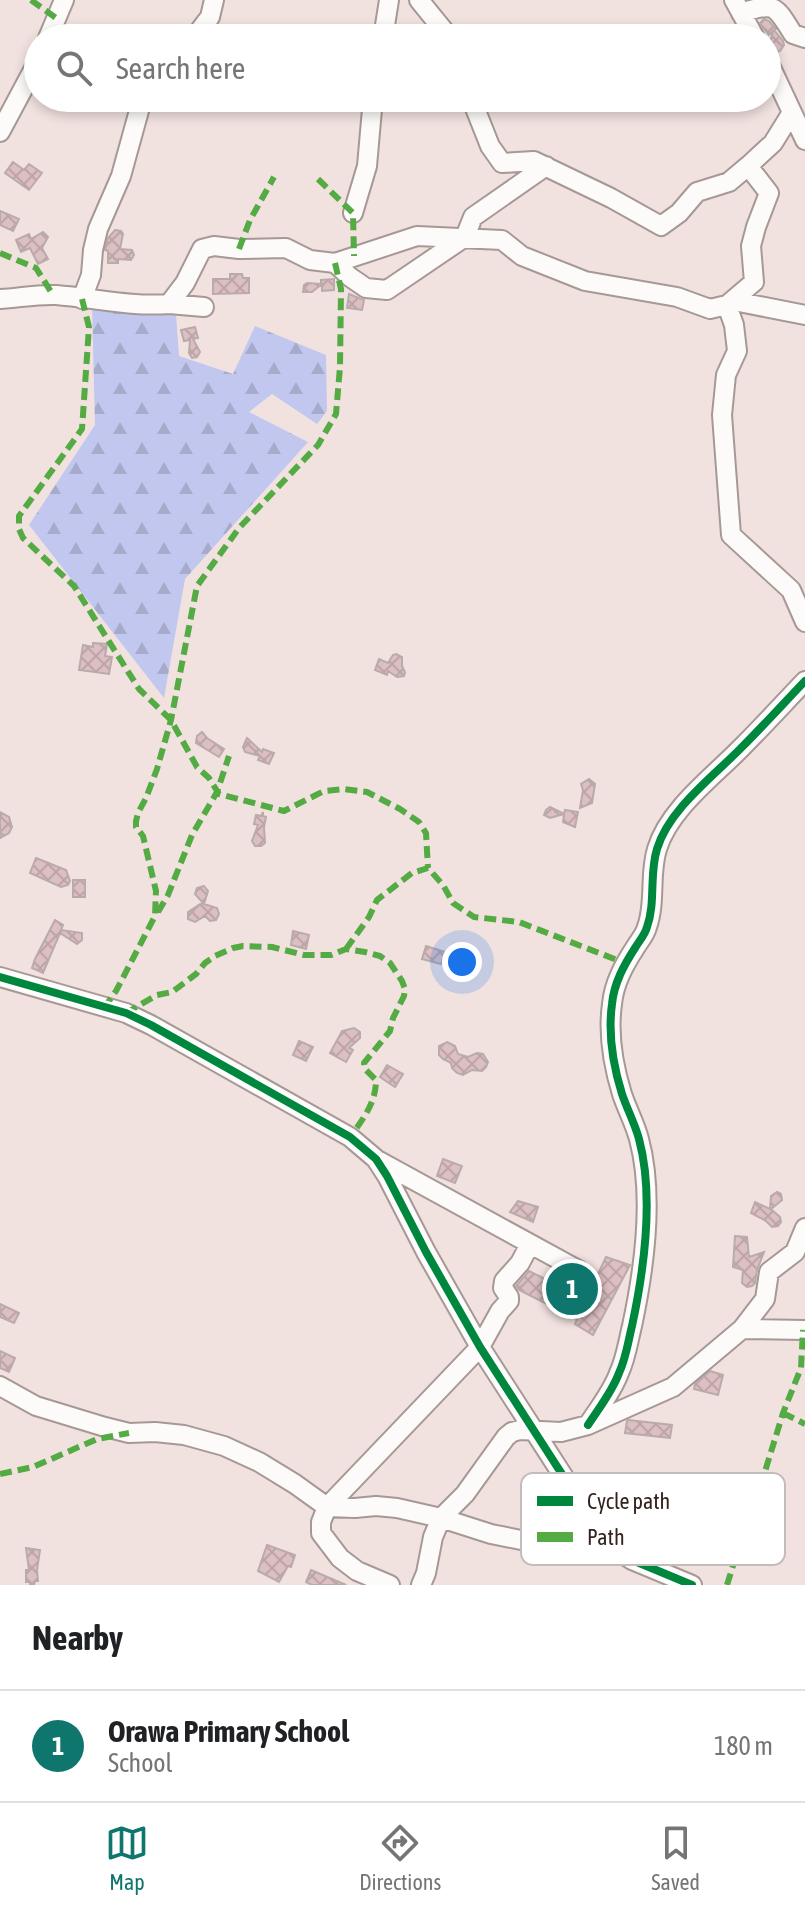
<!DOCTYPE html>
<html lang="en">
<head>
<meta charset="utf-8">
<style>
  :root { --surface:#fff; --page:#f2f2f2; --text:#202124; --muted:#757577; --line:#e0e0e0; --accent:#0f766e }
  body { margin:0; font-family:"Asap Condensed",sans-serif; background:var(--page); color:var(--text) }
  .you { position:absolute; left:462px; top:962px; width:28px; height:28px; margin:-20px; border:6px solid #fff; border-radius:50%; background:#1a73e8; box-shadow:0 0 0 12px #1a73e833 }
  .badge { display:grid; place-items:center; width:52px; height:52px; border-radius:50%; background:var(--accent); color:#fff; font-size:26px; font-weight:700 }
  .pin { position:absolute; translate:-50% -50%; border:4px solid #fff; box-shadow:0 2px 8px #0006 }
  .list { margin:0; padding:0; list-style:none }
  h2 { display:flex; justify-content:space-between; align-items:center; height:104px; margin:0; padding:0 32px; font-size:34px }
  h2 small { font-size:26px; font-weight:400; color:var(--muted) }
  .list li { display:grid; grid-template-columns:52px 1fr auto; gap:24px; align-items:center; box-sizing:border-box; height:112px; padding:0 32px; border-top:2px solid var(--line) }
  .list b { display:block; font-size:30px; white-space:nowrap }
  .list p { margin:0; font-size:26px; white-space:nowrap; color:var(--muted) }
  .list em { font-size:26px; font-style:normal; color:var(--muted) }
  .icon { flex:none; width:44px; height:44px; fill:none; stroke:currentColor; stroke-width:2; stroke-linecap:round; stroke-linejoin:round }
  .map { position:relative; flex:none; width:805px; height:1585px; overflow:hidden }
  .search { position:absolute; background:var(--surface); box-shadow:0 4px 12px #0003; left:24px; right:24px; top:24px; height:88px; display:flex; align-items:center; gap:20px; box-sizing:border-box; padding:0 28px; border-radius:44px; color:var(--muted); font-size:30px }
  .sheet { height:216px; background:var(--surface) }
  nav { display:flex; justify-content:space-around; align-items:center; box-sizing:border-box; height:112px; border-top:2px solid var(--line); background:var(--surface); font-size:22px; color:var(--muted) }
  nav a { display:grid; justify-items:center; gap:4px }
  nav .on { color:var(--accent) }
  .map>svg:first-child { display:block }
  .forest { fill:url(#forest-firs) }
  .building { fill:url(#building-cross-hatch); stroke:#baabab; stroke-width:2 }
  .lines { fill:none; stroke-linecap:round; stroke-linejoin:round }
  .minor-casing { stroke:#a69895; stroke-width:22 }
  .minor { stroke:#fdfbfa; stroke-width:18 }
  .quiet { stroke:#54aa43; stroke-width:6; stroke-dasharray:12 6; stroke-linecap:butt }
  .cycleway-casing { stroke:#fff; stroke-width:13 }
  .cycleway { stroke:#00873e; stroke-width:8 }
  .key { fill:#fff; stroke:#c2bdbc; stroke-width:2 }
  .key-label { font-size:22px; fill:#34221f }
</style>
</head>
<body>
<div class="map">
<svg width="805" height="1585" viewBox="0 0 805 1585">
  <defs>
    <pattern id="forest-firs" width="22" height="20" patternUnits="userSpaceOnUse" patternTransform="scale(2)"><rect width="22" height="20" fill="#c1c7ef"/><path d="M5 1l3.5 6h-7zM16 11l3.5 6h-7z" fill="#a6abcc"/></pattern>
    <pattern id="building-cross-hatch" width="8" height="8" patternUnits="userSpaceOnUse" patternTransform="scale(2)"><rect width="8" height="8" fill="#dcbfc2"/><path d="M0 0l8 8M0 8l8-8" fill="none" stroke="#bda4a6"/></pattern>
  </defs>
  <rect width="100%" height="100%" fill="#f1e2df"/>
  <!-- forest -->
  <path class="forest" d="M92,305L176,314L179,356L233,374L255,326L326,355L327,411L317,424L272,394L249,412L308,442L185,579L164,698L29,525L95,425Z"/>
  <!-- building -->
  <path class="building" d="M764,19L769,21L776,29L774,30L783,41L784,45L780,51L776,52L769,47L773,31L769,35L764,29L760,23Z
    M13,162L24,170L29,164L42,173L29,190L5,173Z
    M0,211L19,219L13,231L0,225Z
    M115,230L121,231L123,234L120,249L132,250L134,255L131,260L118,259V263H108V251L105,250L108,238Z
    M43,232L48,237L42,248L48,259L38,264L30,248L21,252L16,240L29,234L31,239Z
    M230,274H242L243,278H249V293L213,294V279H230Z
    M334,279V290L322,291V284L312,292H303L304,285L307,283L321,284V280Z
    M349,294L364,300L362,310L347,308Z
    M195,327L198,338L193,339L200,352L197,357L192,358L189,353L190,340L184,341L181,330Z
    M93,643L107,644L105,656L112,657L109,674L79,670L83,645L93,647Z
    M396,654L402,657V666L405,672L404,676L397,677L388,671L387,675L375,670L379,659L388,663L393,655Z
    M202,732L207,738L224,749L219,757L196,743L197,736Z
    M247,738L262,752L263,749L274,753L269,764L258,760L260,756L245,752L243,747Z
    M589,779L595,784L592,803L580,808L583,790L581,784Z
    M550,807L564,814L565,810L578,812L575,827L563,822L564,814L550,818L544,815L546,810Z
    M0,812L9,817L12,827L9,833L0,838Z
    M263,812V816L266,817L264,827L265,843L261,846H255L252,841L258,825L254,824L256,815L261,816Z
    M36,858L66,870L70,881L68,885L61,887L30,873Z
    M73,880H85V897H73Z
    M204,886L208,891L204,904L217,908L219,914L216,920L210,921L205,916L195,922L188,919V912L202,903L204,904L195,894L197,888Z
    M55,920L63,925L61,930L82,933V940L77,944L60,933L43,973L32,968L35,959Z
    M293,931L309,935L306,949L291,945Z
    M426,946L445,952L441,964L422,959Z
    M354,1028L360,1032V1038L349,1048L353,1050L346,1062L330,1053L342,1031Z
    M299,1041L313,1047L306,1061L293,1055Z
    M447,1042L455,1046L458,1054L468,1057L477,1053L483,1054L488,1062L486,1067L482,1071L472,1070L463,1075L457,1073L452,1068L451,1063L443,1059L439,1055V1046Z
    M387,1065L403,1074L395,1087L380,1077Z
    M443,1159L462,1166L455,1183L437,1176Z
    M777,1192L781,1194L782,1200L771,1209L780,1217L781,1222L778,1226L772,1227L766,1221L751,1213L755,1202L770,1209L771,1196Z
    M518,1201L538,1207L533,1222L510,1212Z
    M735,1236L747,1237L749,1257L764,1252L757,1270L755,1283L752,1286L747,1287L742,1283L743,1270L733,1267Z
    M606,1257L630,1265L593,1335L575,1324L577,1319L519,1290L516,1286L529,1271L586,1299Z
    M0,1304L19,1313L14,1323L0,1317Z
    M0,1351L15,1358L9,1372L0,1368Z
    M710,1371L723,1375L718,1395L694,1389L695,1384Z
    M628,1420L672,1425L670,1438L625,1433L627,1421Z
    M267,1545L295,1555L291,1567L288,1566L279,1582L258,1571Z
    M26,1548L40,1550L37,1570L38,1581H35L34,1585H30V1582H26V1570H29Z
    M311,1570L346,1585H312L306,1582Z"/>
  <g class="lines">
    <defs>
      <path id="minor" d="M419,0L445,32L447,38
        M734,0L755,38
        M741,13C775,2 775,5 793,34L805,38
        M48,38L64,0
        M194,38L210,17L214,0
        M383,38L389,0
        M767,59L805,140
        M471,98L490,146L502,163L534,161L611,198L661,226L679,213L697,192L729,182L748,166L773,143L791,114
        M0,132L38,61
        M748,166L769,193L756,227L751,246L754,282L727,305L734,325L737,351L726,375L722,415L731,535L791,590L805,622
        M353,213L367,166L373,98
        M335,263L417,236L502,240L522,256L585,281L677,297L710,309L739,302L805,315
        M0,299C18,298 38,294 56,295C94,298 131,307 169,304L185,283L202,249L214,246L239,249L286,248L310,260L335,263L350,277L366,288L387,290L465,237L473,217L546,166
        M82,299L91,275L93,250L98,229L121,176L140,107L147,98
        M169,304L204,307
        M0,977L126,1013L151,1025L350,1137L376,1159L387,1176L426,1252L480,1347L607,1544L632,1560L692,1585
        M379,1161L578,1270
        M742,1329L805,1330
        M0,1386L36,1406L105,1427L129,1433L155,1432L184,1435L224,1446L259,1462L295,1484L327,1507L480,1347L500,1311L509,1301V1297L503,1288L504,1281L520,1263L530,1244
        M588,1425C599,1408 612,1392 619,1373C626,1358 628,1342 632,1326C644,1270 654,1195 639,1139C635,1124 627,1109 622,1094C613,1065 608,1033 612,1004C614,983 624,965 635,948C639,941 645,935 647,927C656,902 649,874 657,849C669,809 714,776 742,747C763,726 784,703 805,681
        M390,1585L357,1571L340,1558L321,1533V1522L327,1507L355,1508L376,1506L397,1508L441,1518L491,1534L531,1542L607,1544
        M421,1585L426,1573L433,1537L441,1518L465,1494L506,1437L512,1432L520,1430L561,1432L588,1425L673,1387L742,1329L765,1299L769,1272L795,1252L805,1228"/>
    </defs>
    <!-- minor casing -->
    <use href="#minor" class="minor-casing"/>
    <!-- minor -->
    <use href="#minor" class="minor"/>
    <!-- quiet -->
    <path class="quiet" d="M31,0L56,18
      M318,179L353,213L354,256
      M239,249L250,220L274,177
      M0,253L36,268L53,295
      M82,299L89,327L82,429L19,516V529L23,538L74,586L139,689L171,720L197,767L209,778L219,794L284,811L324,791L344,789L367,792L400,809L419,822L426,833L428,868
      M158,912L168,895L192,835L217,792L229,756
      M346,949L369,917L377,900L412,873L428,868L443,885L453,903L474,917L519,922L625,963
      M104,1008L116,991L155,916L156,891L143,836L136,827V821L138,813L146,798L157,769L171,720L197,586L239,528L318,445L336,414L340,367L341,289L335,263
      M126,1013L157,995L172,992L196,974L205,963L215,956L233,948L243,946L272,947L304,955H331L346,949L365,952L380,956L390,963L402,981L405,989L404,996L393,1018L390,1031L364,1063L365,1069L376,1080C376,1103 363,1119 350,1137
      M783,1413L805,1424
      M0,1474L33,1467L97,1439L129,1433
      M727,1585L749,1514L753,1511L773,1507L776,1499L775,1494L764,1486L763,1478L783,1413L801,1368L803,1330"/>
    <defs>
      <path id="cycleway" d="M0,977L126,1013L151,1025L350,1137L376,1159L387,1176L426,1252L480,1347L607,1544L632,1560L692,1585
        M588,1425C599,1408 612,1392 619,1373C626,1358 628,1342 632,1326C644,1270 654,1195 639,1139C635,1124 627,1109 622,1094C613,1065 608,1033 612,1004C614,983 624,965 635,948C639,941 645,935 647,927C656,902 649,874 657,849C669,809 714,776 742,747C763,726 784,703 805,681"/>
    </defs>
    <!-- cycleway casing -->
    <use href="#cycleway" class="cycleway-casing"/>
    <!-- cycleway -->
    <use href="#cycleway" class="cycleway"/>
  </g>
  <!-- legend -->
  <rect x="521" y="1473" width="264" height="92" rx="12" class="key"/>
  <rect x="537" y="1496" width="36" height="10" fill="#00873e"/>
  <rect x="537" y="1532" width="36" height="10" fill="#54aa43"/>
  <g class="key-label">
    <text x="587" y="1509">Cycle path</text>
    <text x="587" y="1545">Path</text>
  </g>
</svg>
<div class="you"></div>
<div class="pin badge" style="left:572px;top:1289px">1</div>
<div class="search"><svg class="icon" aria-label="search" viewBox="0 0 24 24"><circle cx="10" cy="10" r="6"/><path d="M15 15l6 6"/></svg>Search here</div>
</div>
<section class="sheet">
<h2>Nearby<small></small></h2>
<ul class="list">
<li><span class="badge">1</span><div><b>Orawa Primary School</b><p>School</p></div><em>180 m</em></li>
</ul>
</section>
<nav>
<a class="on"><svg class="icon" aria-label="map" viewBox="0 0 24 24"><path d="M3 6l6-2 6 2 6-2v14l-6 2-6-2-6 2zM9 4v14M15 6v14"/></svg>Map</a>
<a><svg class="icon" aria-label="directions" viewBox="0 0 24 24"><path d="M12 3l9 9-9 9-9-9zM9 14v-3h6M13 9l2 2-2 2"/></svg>Directions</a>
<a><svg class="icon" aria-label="saved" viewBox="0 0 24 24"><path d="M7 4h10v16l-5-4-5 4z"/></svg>Saved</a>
</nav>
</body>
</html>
